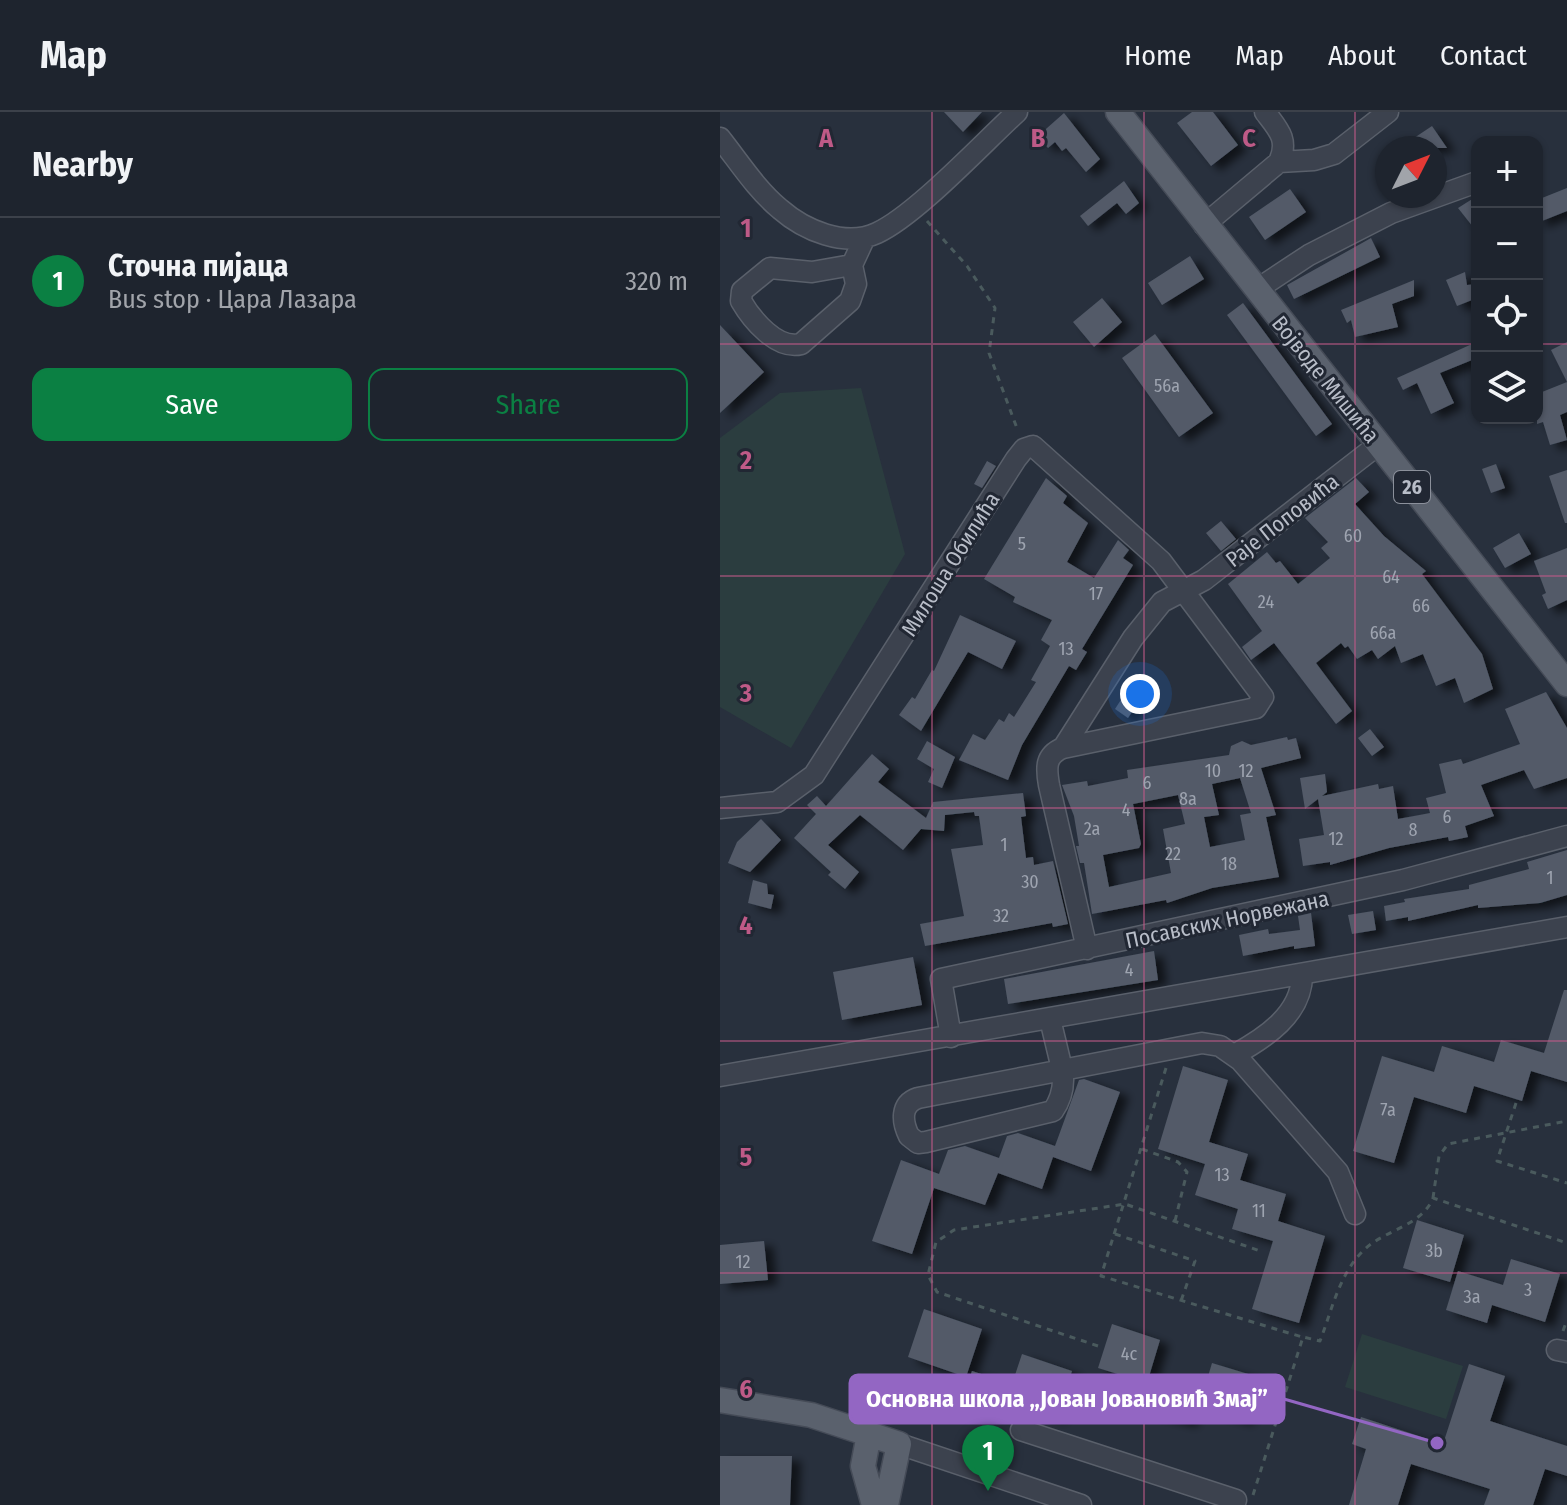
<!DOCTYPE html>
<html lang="en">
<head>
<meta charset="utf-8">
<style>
  :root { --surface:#1e242e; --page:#262c36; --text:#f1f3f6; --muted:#a1a4aa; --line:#3c414a; --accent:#0b8043 }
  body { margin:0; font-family:"Fira Sans Condensed",sans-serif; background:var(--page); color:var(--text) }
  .controls { position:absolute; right:24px; top:24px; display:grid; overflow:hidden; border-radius:16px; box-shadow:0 2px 6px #0004 }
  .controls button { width:72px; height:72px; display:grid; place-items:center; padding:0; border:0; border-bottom:2px solid var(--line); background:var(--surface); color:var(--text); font:40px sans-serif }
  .compass { position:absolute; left:655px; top:24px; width:72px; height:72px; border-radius:50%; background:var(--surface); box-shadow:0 2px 6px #0004; rotate:48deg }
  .you { position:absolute; left:420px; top:582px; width:28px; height:28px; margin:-20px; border:6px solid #fff; border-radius:50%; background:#1a73e8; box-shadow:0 0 0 12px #1a73e833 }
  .badge { display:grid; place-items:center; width:52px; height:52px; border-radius:50%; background:var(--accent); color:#fff; font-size:26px; font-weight:700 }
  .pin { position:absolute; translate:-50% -66px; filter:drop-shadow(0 2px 4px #0008) }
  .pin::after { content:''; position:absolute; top:42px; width:28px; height:24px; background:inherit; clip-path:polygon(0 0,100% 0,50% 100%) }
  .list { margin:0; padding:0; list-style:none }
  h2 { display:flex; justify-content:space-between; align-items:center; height:104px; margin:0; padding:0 32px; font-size:34px }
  h2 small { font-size:26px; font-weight:400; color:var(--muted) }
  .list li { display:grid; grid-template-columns:52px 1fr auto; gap:24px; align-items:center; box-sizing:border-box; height:128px; padding:0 32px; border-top:2px solid var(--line) }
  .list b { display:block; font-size:30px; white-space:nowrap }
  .list p { margin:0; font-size:26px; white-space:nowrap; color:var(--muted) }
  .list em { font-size:26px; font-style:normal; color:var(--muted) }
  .actions { display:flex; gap:16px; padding:24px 32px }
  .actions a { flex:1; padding:18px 0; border:2px solid var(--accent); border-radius:16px; text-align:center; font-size:28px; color:var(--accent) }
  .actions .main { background:var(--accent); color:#fff }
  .icon { flex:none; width:44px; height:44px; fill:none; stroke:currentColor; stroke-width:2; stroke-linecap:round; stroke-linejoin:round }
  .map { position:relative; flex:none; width:847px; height:1393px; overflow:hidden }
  header { display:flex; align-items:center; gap:48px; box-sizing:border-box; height:112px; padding:0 40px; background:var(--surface); border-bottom:2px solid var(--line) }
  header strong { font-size:38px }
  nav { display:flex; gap:44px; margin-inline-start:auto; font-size:28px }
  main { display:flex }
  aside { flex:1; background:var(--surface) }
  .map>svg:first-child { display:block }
  .green { fill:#2b3d3f }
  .building { fill:#525a68; fill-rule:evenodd; filter:url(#shadow) }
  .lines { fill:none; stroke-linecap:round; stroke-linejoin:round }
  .minor-casing { stroke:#5a606b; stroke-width:23 }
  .major-casing { stroke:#454b57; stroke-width:27 }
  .path { stroke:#4a5a5d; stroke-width:3; stroke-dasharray:6 6; stroke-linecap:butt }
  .minor { stroke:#3c424e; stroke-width:20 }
  .major { stroke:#5a616d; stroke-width:24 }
  .grid { fill:none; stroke:#be5a87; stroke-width:2; stroke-opacity:0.55 }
  .labels { text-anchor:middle; stroke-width:6; stroke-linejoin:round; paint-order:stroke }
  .number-label { font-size:18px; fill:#9ea4b0 }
  .shield { fill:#212733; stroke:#8b909b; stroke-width:2 }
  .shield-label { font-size:20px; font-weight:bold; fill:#b8bdc8 }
  .street-label { font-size:22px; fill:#b8bdc8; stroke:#212733 }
  .grid-label { font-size:26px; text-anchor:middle; font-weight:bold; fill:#be5a87; stroke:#212733; stroke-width:6; stroke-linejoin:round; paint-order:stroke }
  .leader { fill:none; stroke:#9366c3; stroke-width:3 }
  .callout-dot { fill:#9366c3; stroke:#212733; stroke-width:3 }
  .callout { fill:#9366c3; stroke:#9366c3; stroke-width:3 }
  .callout-label { font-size:24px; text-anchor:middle; font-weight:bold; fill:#fff }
</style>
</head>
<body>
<header>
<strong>Map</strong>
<nav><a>Home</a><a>Map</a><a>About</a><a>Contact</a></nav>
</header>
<main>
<aside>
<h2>Nearby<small></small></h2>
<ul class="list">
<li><span class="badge">1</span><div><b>Сточна пијаца</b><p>Bus stop · Цара Лазара</p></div><em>320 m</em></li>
</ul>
<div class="actions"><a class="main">Save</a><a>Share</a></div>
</aside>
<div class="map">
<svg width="847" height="1393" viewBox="0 0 847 1393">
  <defs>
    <filter id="shadow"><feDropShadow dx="9" dy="5" stdDeviation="4" flood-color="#0009"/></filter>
  </defs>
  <rect width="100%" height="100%" fill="#28303d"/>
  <!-- green -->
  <path class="green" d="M141,276L185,442L71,636L0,595V326L60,281Z
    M642,1222L743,1254L726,1307L625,1275Z"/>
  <!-- building -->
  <path class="building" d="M224,0H262L243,20Z
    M472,0H493L518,33L491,54L457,11Z
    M344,1L380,47L366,60L346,36L342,39L335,30L328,36L318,24Z
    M712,14L727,36H679Z
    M404,69L419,91L406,102L397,91L368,114L360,104Z
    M847,76V99L817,111V88Z
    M570,77L586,100L545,128L529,105Z
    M757,84V120L738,96Z
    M651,126L660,145L574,187L567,173Z
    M470,144L484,167L442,193L428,171Z
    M745,160L747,173L757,172V186L737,194L726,168Z
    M694,168V184L672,192L678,215L635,225L631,208L627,211L621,198Z
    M382,186L402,210L374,235L353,210Z
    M523,191L612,312L596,324L507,203Z
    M0,213L44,260L0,301Z
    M435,222L493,301L459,325L402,246Z
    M847,230V300L840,303L847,328L830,333L823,310L817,312V282L847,270L831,238Z
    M752,232L757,246L720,261L734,291L711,302L697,271L683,278L677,266Z
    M267,349L276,354L262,376L254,372Z
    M776,352L785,376L771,381L762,357Z
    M847,358V411H845L829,364Z
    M326,366L347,384L343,391L368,411L347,450L374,466L398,428L409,438L403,446L413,453L362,537L367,540L356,558L349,554L302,633L288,668L239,648L253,622L265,628L279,607L284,610L289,601L294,605L316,570L311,568L330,534L321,528L332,508L293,490L295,485L264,467Z
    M636,366L649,380L635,392L664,424L706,459L702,462L762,542L773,577L744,591L735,566L716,574L703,542L681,551L675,534L658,547L652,538L637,547L628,534L625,536L621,531L596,551L632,599L616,612L554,531L531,548L522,535L542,519L508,472L547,440L556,451L560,449L578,472L610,446L601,436L608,430L585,406Z
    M501,409L516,427L501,439L486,421Z
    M799,421L811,442L785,456L773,436Z
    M847,436V488L828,497L822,483L826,481L814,449Z
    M240,503L296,529L282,557L248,540L201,619L179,603L192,585L195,587L212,558L214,559Z
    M826,580L847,616V666L814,677L804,658L761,673L774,704L745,714L748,725L729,729L728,725L669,736L610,753V750L583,754L579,727L604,723L598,687L585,697L580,666L605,662L607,680L602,684L658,672L659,677L673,674L678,707L710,701L706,686L726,681L719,652L741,647L743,652L800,632L785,597Z
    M404,583L417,592L408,606L395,597Z
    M650,617L664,635L652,644L638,626Z
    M567,625L568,628L576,626L581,646L541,656L556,703L546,705L559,765L492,776L447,791L446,788L372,802L364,751H360L356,734H359L354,704L342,673L367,669L368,674L408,666L407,658L509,643L511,634L522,629L531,633ZM520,666L531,701L520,703L525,728L490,735L484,705L499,703L492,672ZM458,683L465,712L443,717L451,761L389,775L383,743L419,736L421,732L413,692Z
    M207,629L235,645L222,676L208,670L214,657L197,647Z
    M152,642L169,657L158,670L206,706L213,690L303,681L306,704L301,705L306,746L313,745L314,753L333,749L348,812L333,815L332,811L205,834L200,812L244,804L231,737L263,733L259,704H255L254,700L225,703L224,719L201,717L183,738L140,703L108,733L139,760L125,777L108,763L111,760L74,726L96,702L87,693L97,684L106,694Z
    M41,707L61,728L30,760L8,751L17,730Z
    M847,738V783L820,791L758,796V793L688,809V805L666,809L664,794L685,790L684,787L749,777V773L809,757L807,750Z
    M33,768L47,772L48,782L54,783L51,797L28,791Z
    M653,799L656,818L632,822L628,803Z
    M591,801L595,834L574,837V834L523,844L519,823L548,817L549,822L580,818L578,804Z
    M434,839L438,868L288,892L284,867Z
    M193,845L202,893L122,908L113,860Z
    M844,878H847V970L811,959L802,989L754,974L746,1001L694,985L674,1051L633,1039L662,944L714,960L722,934L774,950L781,928L824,941Z
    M463,954L508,968L489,1030L528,1042L520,1068L566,1082L558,1109L605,1124L579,1211L532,1197L553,1129L512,1117L518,1097L475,1083L485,1052L438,1037Z
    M364,967L400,980L371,1059L333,1045L322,1077L278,1061L265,1093L214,1076L192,1142L152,1129L181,1048L219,1062L228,1038L245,1034L279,1046L287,1024L298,1021L335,1034L359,968Z
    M697,1108L744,1123L730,1170L683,1156Z
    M44,1129L48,1168L0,1172V1133Z
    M791,1147L840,1162L825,1210L772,1193L767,1211L726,1198L738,1159L783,1173Z
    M204,1197L262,1217L246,1265L188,1245Z
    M392,1212L440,1228L427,1271L378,1256Z
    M302,1242L352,1259L337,1305L288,1289L283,1305L241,1291L252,1259L292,1272Z
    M492,1251L538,1265L524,1308L473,1292L468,1310L426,1298L436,1263L484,1278Z
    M749,1252L785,1264L770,1309L847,1334V1364L825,1357L813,1393H764L770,1377L691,1352L678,1393H629L646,1337L632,1332L641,1305L723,1332Z
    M0,1344H72L70,1393H0Z"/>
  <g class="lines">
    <defs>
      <path id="minor" d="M545,0C559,18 569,28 559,50
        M0,26C19,50 36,77 60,97C84,118 125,136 157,121C196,103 263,31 297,0
        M484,113L559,50L594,48L614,42L668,0
        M132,153L92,160L50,156L22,179L21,189C32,208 57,238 81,232L130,189L136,172L132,153L145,125
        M536,178L589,143L671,101L757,70
        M0,696L57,690L94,663L296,347L304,337L313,334L441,449L543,585L536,596L343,636
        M367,837L329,673C326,656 325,643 343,636L413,526L442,490L484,468L659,332
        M330,907L342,957C345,973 342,986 333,999L206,1030L198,1031L189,1024C182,1010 180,992 198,986L482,931L500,934L520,948L618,1060L635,1102
        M231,925L221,867L683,768L847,724
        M514,943C545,926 582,902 582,863
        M0,964L847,815
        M837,1238L847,1240
        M301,1318L516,1388L514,1393
        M179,1332L361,1393"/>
      <path id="major" d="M398,0L847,572
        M0,1288L91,1303L179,1332L166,1393
        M149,1322L143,1354L154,1393"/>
    </defs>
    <!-- minor casing -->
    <use href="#minor" class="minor-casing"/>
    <!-- major casing -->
    <use href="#major" class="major-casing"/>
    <!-- path -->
    <path class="path" d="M207,109L247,154L275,196L269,241L298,319
      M446,956L381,1164L582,1225
      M796,991L777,1049L847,1071
      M422,1037L458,1050L467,1060L455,1109
      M713,1086L719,1044L728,1032L847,1009
      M395,1122L475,1149L461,1189
      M843,1219L847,1208
      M378,1234L217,1180L208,1163L216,1130L234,1118L405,1092L543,1140
      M533,1383L583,1225L600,1229C612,1198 619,1162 644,1138C664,1118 702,1114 713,1086L847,1131"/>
    <!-- minor -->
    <use href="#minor" class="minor"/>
    <!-- major -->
    <use href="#major" class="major"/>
  </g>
  <!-- grid -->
  <path class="grid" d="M212,0V1393M424,0V1393M635,0V1393M0,232H757M817,232H847M0,464H847M0,696H847M0,929H847M0,1161H847"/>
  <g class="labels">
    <!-- number labels -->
    <g class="number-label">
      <text x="447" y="280">56a</text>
      <text x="633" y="430">60</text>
      <text x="302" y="438">5</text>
      <text x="671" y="471">64</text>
      <text x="376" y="488">17</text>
      <text x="546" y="496">24</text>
      <text x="701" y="500">66</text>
      <text x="663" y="527">66a</text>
      <text x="346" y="543">13</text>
      <text x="493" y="665">10</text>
      <text x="526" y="665">12</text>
      <text x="427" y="677">6</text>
      <text x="468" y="693">8a</text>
      <text x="406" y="704">4</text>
      <text x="727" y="711">6</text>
      <text x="372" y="723">2a</text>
      <text x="693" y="724">8</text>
      <text x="616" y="733">12</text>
      <text x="284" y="739">1</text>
      <text x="453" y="748">22</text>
      <text x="509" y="758">18</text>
      <text x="830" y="772">1</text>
      <text x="310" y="776">30</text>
      <text x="281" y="810">32</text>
      <text x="409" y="864">4</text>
      <text x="668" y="1004">7a</text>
      <text x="502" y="1069">13</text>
      <text x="539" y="1105">11</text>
      <text x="714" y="1145">3b</text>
      <text x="23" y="1156">12</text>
      <text x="808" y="1184">3</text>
      <text x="752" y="1191">3a</text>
      <text x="409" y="1248">4c</text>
    </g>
    <!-- shield labels -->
    <rect class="shield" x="674" y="359" width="36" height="32" rx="6"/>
    <g class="shield-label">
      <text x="692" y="382">26</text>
    </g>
    <!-- street labels -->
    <g class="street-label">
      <text transform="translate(606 267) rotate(51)" y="8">Војводе Мишића</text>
      <text transform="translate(562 408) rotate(-38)" y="8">Раје Поповића</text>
      <text transform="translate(230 452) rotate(-58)" y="8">Милоша Обилића</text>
      <text transform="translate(507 807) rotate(-12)" y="8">Посавских Норвежана</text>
    </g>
  </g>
  <g class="grid-label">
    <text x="106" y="35">A</text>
    <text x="318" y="35">B</text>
    <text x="529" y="35">C</text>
    <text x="26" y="125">1</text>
    <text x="26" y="357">2</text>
    <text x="26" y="590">3</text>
    <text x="26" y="822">4</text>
    <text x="26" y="1054">5</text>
    <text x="26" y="1286">6</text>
  </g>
  <!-- callouts -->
  <path class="leader" d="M717 1331L564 1287"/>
  <circle class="callout-dot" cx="717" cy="1331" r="8"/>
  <rect class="callout" x="130" y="1263" width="434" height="48" rx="8"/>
  <g class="callout-label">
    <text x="347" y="1295">Основна школа „Јован Јовановић Змај”</text>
  </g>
</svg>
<div class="controls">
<button>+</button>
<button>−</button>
<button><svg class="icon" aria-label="locate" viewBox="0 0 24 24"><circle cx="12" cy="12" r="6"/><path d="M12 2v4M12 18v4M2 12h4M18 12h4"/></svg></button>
<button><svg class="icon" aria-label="layers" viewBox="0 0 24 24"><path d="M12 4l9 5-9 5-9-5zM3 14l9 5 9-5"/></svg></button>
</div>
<svg class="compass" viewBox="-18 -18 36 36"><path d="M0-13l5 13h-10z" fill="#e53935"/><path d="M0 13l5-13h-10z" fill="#a1a4aa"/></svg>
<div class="you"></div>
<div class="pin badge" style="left:268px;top:1379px">1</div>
</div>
</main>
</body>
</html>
